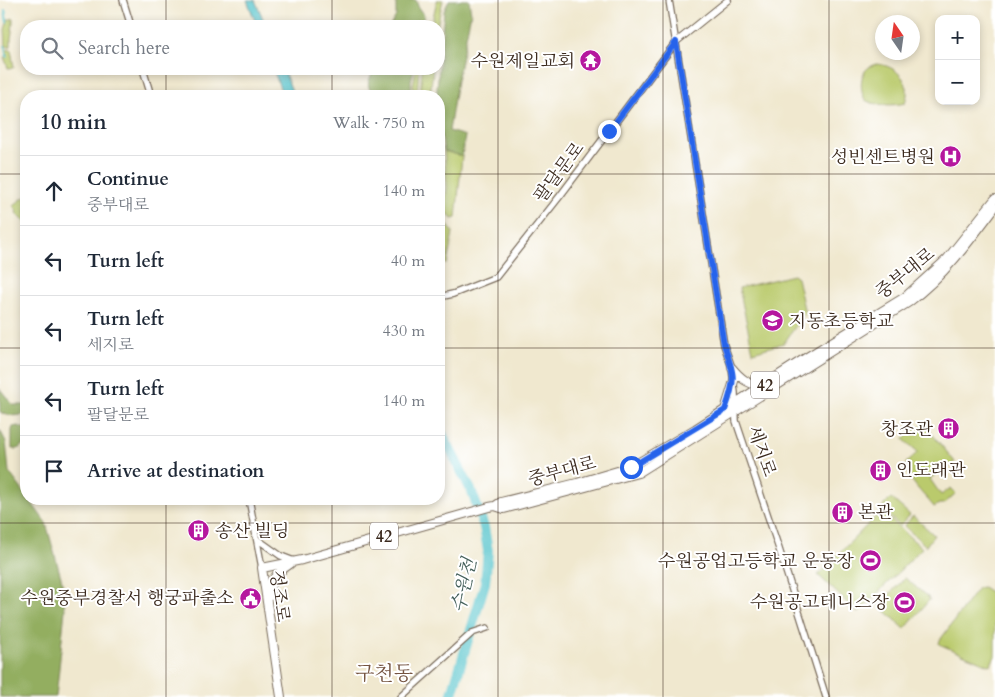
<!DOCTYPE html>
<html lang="en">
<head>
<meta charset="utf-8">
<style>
  :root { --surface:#fff; --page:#f6f6f7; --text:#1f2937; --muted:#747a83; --line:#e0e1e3 }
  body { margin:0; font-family:Cardo,"Noto Serif KR",serif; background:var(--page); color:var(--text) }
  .controls { position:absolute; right:15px; top:15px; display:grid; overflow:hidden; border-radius:10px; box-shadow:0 2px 8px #0003 }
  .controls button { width:45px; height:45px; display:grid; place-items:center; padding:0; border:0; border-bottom:1px solid var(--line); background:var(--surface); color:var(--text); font:25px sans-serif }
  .compass { position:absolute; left:875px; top:15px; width:45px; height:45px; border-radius:50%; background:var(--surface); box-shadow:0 2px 8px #0003; rotate:347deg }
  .stop { position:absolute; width:15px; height:15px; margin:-11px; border:4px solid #2563eb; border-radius:50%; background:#fff }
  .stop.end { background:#2563eb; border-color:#fff; box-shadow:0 1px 5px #0008 }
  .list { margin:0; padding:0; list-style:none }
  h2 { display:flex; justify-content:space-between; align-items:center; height:65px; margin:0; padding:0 20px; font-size:21px }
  h2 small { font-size:16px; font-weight:400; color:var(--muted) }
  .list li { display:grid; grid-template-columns:32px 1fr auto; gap:15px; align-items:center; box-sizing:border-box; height:70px; padding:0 20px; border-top:1px solid var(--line) }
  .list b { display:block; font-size:19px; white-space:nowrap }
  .list p { margin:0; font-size:16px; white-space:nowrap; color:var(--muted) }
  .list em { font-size:16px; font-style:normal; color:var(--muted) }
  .icon { flex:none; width:28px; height:28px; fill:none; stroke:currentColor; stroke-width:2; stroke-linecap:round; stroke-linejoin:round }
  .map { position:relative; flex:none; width:995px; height:697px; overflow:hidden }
  .search { position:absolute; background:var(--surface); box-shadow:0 2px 8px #0003; left:20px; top:20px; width:425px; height:55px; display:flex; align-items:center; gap:12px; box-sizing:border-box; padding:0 18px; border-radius:20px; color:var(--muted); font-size:19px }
  .panel { position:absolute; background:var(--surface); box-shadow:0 2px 8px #0003; left:20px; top:90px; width:425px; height:415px; border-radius:20px }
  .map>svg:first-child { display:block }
  .green { fill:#baca6c; stroke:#7a7a45 }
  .forest { fill:#93ae60; stroke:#676c3f }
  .water { fill:#58c5cc; stroke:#4a7875 }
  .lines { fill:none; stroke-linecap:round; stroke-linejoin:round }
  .stream { stroke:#58c5cc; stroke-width:2 }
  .river { stroke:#58c5cc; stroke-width:10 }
  .minor-casing { stroke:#7a6c5c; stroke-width:8 }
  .major-casing { stroke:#7a6c5c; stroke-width:10 }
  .minor { stroke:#fff; stroke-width:5.5 }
  .major { stroke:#fff; stroke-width:8 }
  .route { stroke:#2563eb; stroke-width:6 }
  .grid { fill:none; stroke:#3b2a1e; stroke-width:1; stroke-opacity:0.55 }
  .labels { text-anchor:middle; stroke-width:4; stroke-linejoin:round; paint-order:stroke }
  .shield { fill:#fff; stroke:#766a62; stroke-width:1 }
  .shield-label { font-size:16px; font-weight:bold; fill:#3b2a1e }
  .poi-label { font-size:18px; fill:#3b2a1e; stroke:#fff; text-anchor:end }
  .street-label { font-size:18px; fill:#3b2a1e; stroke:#fff }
  .water-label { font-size:19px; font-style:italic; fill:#45605b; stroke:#fff }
  .quarter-label { font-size:20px; fill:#745340; stroke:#fff }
</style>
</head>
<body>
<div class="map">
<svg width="995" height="697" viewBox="0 0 995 697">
  <rect width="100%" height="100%" fill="#fff"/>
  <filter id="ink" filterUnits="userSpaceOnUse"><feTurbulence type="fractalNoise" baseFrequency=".02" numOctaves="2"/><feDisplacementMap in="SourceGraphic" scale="10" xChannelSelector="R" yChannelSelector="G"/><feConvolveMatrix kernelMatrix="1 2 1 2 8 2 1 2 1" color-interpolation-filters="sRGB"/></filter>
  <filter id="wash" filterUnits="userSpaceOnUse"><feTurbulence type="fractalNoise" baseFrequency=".0096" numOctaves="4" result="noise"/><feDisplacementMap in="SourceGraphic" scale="20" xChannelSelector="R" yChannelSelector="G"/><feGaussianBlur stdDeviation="1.12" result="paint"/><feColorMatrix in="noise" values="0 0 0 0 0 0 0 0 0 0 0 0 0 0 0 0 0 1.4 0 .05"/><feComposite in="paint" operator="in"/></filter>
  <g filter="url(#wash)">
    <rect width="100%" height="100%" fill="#f0e8cf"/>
    <!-- green -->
    <path class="green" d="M437,0H443L437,26H431Z
      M13,18C14,27 10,36 11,46L6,47L5,29L8,20Z
      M11,49L14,67L10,69L8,68L4,57L8,56L6,50Z
      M876,64C897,65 913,83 905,103C894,106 872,106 864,99C859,85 860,68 876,64Z
      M416,69H419L417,96H414L413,85Z
      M422,69H433L430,96H420Z
      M444,151L462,156L456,218L452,219L443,207L447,188Z
      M24,197L26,198V223L16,213L17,210L13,206Z
      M442,216L453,233L447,264L439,263V219Z
      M793,275L797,278L805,313L784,343L753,352L739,288Z
      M924,424L955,462L930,479L941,495L951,488L956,493L944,504H939L934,507C924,494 906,480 906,463L918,452L903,439Z
      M891,498L910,515L900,526L881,508Z
      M881,511L922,548L858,613L818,575Z
      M913,516L934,535L926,546L904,526Z
      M905,578L930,599L905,629L879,605Z
      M983,587L995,595V656L991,664L988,665L939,644L940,640L978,588Z"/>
    <!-- forest -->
    <path class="forest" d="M396,0H416L419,9L424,15L422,26H390L396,16Z
      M449,0H469L471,13L457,80L449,131L465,136L462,156L444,151L439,123V96H437V89L444,11Z
      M374,69H414L411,80V96H375C364,84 369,82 374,69Z
      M0,389L13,405H26V414C18,416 7,417 0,412Z
      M18,426L26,429V442L18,449H12V430L13,427Z
      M0,430L6,442L9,472L26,495V499H29L46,523L62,581L65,610L56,697H0Z"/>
    <!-- water -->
    <path class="water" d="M247,0H255L266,26H257Z
      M273,69H283L294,96H283Z"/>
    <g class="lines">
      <!-- stream -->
      <path class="stream" d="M5,10L7,22
        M5,46L7,57"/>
      <!-- river -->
      <path class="river" d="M439,428L472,492L484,527L488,551L485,583L451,697"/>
    </g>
  </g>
  <g filter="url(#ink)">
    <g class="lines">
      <defs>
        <path id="minor" d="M123,0L131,26
          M669,0L724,345L732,368L735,393L736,421L779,549L826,697
          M143,69L151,96
          M439,297L453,294L496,277L560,196L676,42L728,0
          M249,499L262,568
          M257,539L281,556L294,561
          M401,697L472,633L487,628"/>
        <path id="major" d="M732,368C741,379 747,383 762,387
          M725,410L734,381
          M495,506L501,502L577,483L631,467L695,429L807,357L905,297L947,259L995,199
          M270,596C268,581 278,572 290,564
          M281,697L262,568L302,560L489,507L495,506L504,509L638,473L909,302C944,276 969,242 995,207"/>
      </defs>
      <!-- minor casing -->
      <use href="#minor" class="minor-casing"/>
      <!-- major casing -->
      <use href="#major" class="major-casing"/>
      <!-- minor -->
      <use href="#minor" class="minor"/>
      <!-- major -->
      <use href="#major" class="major"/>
    </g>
  </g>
  <g class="lines" filter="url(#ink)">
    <!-- route -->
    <path class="route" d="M609,131L676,42L724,345C735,375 736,380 725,410L631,467"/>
  </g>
  <!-- grid -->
  <path class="grid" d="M166,0V26M332,0V26M498,0V697M663,0V697M829,0V697M166,69V96M332,69V96M0,174H26M439,174H995M0,348H26M439,348H995M166,499V697M332,499V697M0,523H995"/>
  <!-- icons -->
  <defs>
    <symbol id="temple-disc" viewBox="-11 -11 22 22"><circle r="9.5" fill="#b5179e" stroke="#fff"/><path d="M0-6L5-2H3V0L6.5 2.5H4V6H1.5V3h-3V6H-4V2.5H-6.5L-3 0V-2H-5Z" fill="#fff"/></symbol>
    <symbol id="hospital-disc" viewBox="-11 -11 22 22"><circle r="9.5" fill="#b5179e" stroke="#fff"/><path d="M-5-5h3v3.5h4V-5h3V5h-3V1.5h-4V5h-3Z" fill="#fff"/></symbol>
    <symbol id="school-disc" viewBox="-11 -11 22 22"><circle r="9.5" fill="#b5179e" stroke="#fff"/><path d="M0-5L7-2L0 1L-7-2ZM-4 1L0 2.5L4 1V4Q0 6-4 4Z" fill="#fff"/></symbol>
    <symbol id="building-disc" viewBox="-11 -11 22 22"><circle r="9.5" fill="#b5179e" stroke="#fff"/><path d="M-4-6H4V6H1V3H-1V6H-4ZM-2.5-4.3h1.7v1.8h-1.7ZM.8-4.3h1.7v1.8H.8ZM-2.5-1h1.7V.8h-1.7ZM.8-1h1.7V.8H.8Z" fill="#fff"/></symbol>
    <symbol id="stadium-disc" viewBox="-11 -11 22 22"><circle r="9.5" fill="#b5179e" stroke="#fff"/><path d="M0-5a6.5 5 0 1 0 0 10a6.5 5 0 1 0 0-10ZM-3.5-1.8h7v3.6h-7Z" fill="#fff"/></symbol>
    <symbol id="civic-disc" viewBox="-11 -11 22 22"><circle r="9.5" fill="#b5179e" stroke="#fff"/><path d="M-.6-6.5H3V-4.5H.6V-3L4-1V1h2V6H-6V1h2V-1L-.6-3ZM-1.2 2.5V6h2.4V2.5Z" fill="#fff"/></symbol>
  </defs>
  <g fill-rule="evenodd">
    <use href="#temple-disc" x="578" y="48" width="25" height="25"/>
    <use href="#hospital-disc" x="938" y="144" width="25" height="25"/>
    <use href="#school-disc" x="760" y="308" width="25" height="25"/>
    <use href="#building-disc" x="936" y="416" width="25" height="25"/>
    <use href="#building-disc" x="868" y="458" width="25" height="25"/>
    <use href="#building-disc" x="830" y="500" width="25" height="25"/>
    <use href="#building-disc" x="186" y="518" width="25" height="25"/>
    <use href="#stadium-disc" x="858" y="548" width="25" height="25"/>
    <use href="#civic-disc" x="238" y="586" width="25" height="25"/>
    <use href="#stadium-disc" x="892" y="590" width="25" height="25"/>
  </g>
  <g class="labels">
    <!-- shield labels -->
    <g class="shield">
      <rect x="751" y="371.5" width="28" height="27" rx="4"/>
      <rect x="370" y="522.5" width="28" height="27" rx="4"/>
    </g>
    <g class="shield-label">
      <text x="765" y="391">42</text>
      <text x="384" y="542">42</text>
    </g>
    <!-- poi labels -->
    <g class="poi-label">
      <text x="575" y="67">수원제일교회</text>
      <text x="935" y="163">성빈센트병원</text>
      <text x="789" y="327" text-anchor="start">지동초등학교</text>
      <text x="933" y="435">창조관</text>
      <text x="896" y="476" text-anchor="start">인도래관</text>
      <text x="858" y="518" text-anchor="start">본관</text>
      <text x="215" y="537" text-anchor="start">송산 빌딩</text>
      <text x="854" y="567">수원공업고등학교 운동장</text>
      <text x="234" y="604">수원중부경찰서 행궁파출소</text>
      <text x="889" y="608">수원공고테니스장</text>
    </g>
    <!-- street labels -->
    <g class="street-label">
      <text transform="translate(559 172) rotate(-53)" y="6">팔달문로</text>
      <text transform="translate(905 273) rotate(-39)" y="6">중부대로</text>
      <text transform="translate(762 451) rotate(71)" y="6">세지로</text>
      <text transform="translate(562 471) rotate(-15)" y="6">중부대로</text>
      <text transform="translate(280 596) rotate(82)" y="6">정조로</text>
    </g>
    <!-- water labels -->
    <g class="water-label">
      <text transform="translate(463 585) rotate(-77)" y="7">수원천</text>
    </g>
    <!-- quarter labels -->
    <g class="quarter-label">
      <text x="384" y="680">구천동</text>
    </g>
  </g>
</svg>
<div class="controls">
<button>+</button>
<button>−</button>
</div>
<svg class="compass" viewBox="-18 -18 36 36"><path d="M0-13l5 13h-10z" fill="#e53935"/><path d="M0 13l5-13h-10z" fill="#747a83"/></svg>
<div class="stop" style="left:631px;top:467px"></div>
<div class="stop end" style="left:609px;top:131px"></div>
<div class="search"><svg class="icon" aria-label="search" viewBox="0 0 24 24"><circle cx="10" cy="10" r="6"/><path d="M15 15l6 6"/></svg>Search here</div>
<section class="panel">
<h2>10 min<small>Walk · 750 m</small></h2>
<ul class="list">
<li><svg class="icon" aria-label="ahead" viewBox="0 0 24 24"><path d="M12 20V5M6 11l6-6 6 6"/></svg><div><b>Continue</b><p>중부대로</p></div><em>140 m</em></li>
<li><svg class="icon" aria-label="left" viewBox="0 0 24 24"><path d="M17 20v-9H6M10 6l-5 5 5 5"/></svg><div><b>Turn left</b></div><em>40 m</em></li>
<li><svg class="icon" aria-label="left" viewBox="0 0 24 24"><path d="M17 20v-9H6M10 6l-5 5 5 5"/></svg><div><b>Turn left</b><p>세지로</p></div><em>430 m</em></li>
<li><svg class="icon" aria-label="left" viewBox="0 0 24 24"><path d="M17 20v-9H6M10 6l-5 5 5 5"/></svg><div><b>Turn left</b><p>팔달문로</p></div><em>140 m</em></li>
<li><svg class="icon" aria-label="arrive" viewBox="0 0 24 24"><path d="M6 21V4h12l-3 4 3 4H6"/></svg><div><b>Arrive at destination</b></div></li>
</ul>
</section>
</div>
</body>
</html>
